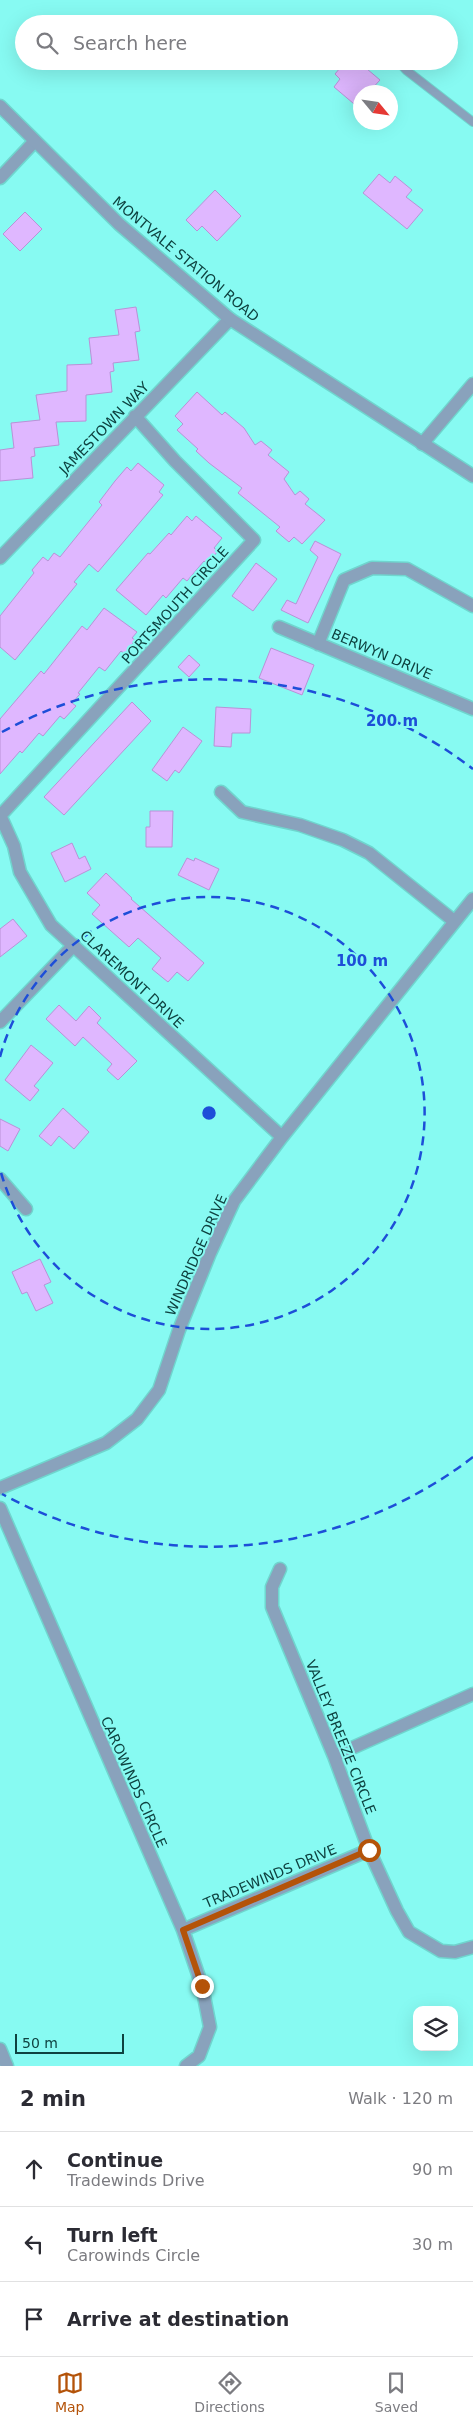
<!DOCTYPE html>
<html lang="en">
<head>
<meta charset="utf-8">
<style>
  :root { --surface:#fff; --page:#f2f2f3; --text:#2b2b33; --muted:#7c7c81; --line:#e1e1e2; --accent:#b45309 }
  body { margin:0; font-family:"DejaVu Sans",sans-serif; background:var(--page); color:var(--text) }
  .controls { position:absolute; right:15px; bottom:15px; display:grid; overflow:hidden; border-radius:10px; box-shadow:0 5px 20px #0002 }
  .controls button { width:45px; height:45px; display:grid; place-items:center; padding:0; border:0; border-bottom:1px solid var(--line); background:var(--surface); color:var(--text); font:25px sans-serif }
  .compass { position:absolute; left:353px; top:85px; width:45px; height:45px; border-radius:50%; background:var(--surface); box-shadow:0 5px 20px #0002; rotate:119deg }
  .scale { position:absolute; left:15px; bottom:12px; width:109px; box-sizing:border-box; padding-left:5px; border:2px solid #0e4240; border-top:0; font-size:14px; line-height:18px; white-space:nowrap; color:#0e4240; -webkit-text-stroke:4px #87faf2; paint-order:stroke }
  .stop { position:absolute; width:15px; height:15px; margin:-11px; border:4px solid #b45309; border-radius:50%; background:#fff }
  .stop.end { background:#b45309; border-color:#fff; box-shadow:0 1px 5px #0008 }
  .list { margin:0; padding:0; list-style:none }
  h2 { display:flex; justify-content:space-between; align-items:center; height:65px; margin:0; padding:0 20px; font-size:21px }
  h2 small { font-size:16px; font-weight:400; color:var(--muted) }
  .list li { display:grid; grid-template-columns:32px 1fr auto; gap:15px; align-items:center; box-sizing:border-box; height:75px; padding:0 20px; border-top:1px solid var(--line) }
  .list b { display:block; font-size:19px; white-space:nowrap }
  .list p { margin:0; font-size:16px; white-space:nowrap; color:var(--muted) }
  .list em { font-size:16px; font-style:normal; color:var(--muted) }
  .icon { flex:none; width:28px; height:28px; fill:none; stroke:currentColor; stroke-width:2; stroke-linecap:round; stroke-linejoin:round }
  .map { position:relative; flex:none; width:473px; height:2066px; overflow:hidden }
  .search { position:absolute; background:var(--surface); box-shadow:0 5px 20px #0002; left:15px; right:15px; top:15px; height:55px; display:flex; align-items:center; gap:12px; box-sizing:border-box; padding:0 18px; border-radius:28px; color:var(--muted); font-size:19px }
  .sheet { height:290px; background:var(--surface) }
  nav { display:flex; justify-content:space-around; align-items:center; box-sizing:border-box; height:70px; border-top:1px solid var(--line); background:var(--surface); font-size:14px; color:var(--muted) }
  nav a { display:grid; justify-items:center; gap:2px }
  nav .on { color:var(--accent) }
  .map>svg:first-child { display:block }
  .building { fill:#dfb7ff; stroke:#b992d7 }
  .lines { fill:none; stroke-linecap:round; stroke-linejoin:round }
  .service-casing { stroke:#6fd5ce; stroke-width:10 }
  .minor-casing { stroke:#6fd5ce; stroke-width:15 }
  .tertiary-casing { stroke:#6fd5ce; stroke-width:15 }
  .service { stroke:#89a2bc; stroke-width:8 }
  .minor { stroke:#89a2bc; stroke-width:12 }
  .tertiary { stroke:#89a2bc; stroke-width:12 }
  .route { stroke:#b45309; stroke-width:6 }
  .ring { fill:none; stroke:#1d4ed8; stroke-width:2.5; stroke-dasharray:9 6 }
  .labels { text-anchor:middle; stroke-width:4; stroke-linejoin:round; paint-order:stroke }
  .street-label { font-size:14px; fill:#0e4240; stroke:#87faf2 }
  .centre { fill:#1d4ed8; stroke:#87faf2; stroke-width:2.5 }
  .ring-label { font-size:15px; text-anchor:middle; font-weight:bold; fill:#1d4ed8; stroke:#87faf2; stroke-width:4; stroke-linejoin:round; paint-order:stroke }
</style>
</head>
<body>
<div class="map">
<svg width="473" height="2066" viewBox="0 0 473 2066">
  <rect width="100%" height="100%" fill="#87faf2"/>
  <!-- building -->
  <path class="building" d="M352,61H374L367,69L380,80L369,92H360V109L334,87L340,79L335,74L345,62L349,65Z
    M379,174L390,183L395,176L412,190L406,197L423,210L407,229L363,193Z
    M215,190L241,216L217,241L202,226L197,231L186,220Z
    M25,212L42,229L20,251L3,234Z
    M136,307L140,331L135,332L139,360L113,363L114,371L110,372L112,392L86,395V421L56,422L59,445L34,448L35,456L31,457L33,478L0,481V450L14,448L11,423L40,420L36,395L67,391V365L92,364L89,338L119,335L115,310Z
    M197,392L222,415L225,412L244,428L255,445L261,441L272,450L268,455L289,472L284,479L295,495L300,491L309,499L305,504L325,520L302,544L294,537L289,542L276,531L280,527L238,493L242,488L209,463L196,451L198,449L177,430L183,424L175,416Z
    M138,463L164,485L159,492L163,495L98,572L89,564L74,582L77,584L15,660L0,647V616L34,573L32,570L43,557L48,561L54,553L60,557L102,505L99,502L115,481L127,467L131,471Z
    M187,516L192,521L196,516L222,538L214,548L218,551L207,564L204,561L187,581L183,578L166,598L163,595L146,615L116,590L148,553L150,554L169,533L171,535Z
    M315,541L341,554L308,623L281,610L287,600L296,604L318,557L310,550Z
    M256,563L277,579L253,611L232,596Z
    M104,608L137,632L132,638L135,640L125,654L121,651L105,671L99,667L78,693L80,694L72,703L76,706L64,719L60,716L43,736L39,733L22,753L20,751L0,774V719L41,671L44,674L82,626L87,630Z
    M271,648L314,665L302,695L259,678Z
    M189,655L200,665L189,677L178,667Z
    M132,702L151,721L64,815L44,797Z
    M216,707L251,709L250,733H232L231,747L214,746Z
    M183,727L202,741L179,773L175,770L167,781L152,770Z
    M150,811H173L172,847H146V827H150Z
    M72,843L79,859L85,856L91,869L65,882L51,853Z
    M187,858L194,861L195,858L219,869L209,890L178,875Z
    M106,873L132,898L131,899L204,963L188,981L177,972L168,982L152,969L161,958L138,938L129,947L92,914L100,905L87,893Z
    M13,919L27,936L0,957V929Z
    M59,1005L76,1021L89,1006L101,1018L97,1023L137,1061L118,1080L107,1070L112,1064L83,1037L75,1046L46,1019Z
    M31,1045L53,1063L34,1086L39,1090L30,1101L5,1080Z
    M63,1108L89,1132L74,1149L59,1136L51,1146L39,1136Z
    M0,1119L20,1129L8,1151L0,1146Z
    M40,1259L51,1282L44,1285L53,1303L36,1311L27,1292L22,1294L12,1272Z"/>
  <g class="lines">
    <defs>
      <path id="service" d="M398,61L406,70L473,122"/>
      <path id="minor" d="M0,178L34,142
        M422,444L473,384
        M0,558L230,319
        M279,627L473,709
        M318,644L344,580L372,568L407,569L473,606
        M221,792L242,812L300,825L343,840L369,853L454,921
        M0,815L14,846L20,872L51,925L282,1137
        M0,816L254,540L175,461L135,416
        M0,1022L74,945
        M0,1179L26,1209
        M0,1488L106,1443L137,1419L159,1390L179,1330L210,1253L234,1201L282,1137L473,899
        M0,1508L183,1930L202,1986L210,2027L199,2056L186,2066
        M280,1569L272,1587V1607L334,1756L369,1850L397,1911L409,1932L441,1951L455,1952L473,1947
        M334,1756L473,1694
        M183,1930L369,1850
        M0,2049L7,2066"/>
      <path id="tertiary" d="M0,106L119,224L230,319L473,476"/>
    </defs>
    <!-- service casing -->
    <use href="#service" class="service-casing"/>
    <!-- minor casing -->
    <use href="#minor" class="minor-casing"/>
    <!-- tertiary casing -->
    <use href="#tertiary" class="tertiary-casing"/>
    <!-- service -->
    <use href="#service" class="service"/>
    <!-- minor -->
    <use href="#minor" class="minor"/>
    <!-- tertiary -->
    <use href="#tertiary" class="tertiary"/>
  </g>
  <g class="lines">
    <!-- route -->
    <path class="route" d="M202,1986L183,1930L369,1850"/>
  </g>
  <!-- distance rings -->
  <g class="ring">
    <path d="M0 1057A216 216 0 1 1 0 1169"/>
    <path d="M473 1457A433 433 0 0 1 2 1494M2 732A433 433 0 0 1 473 769"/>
  </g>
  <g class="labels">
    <!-- street labels -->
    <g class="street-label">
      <text transform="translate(186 259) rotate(40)" y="5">MONTVALE STATION ROAD</text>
      <text transform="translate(104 428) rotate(-46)" y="5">JAMESTOWN WAY</text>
      <text transform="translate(175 605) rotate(-48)" y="5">PORTSMOUTH CIRCLE</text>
      <text transform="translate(382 654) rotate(23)" y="5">BERWYN DRIVE</text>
      <text transform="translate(132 979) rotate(43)" y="5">CLAREMONT DRIVE</text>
      <text transform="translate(196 1255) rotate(-66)" y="5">WINDRIDGE DRIVE</text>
      <text transform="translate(341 1737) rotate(68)" y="5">VALLEY BREEZE CIRCLE</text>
      <text transform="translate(134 1782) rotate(66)" y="5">CAROWINDS CIRCLE</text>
      <text transform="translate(270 1876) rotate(-23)" y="5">TRADEWINDS DRIVE</text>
    </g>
  </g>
  <circle cx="209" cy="1113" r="8" class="centre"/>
  <g class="ring-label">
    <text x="392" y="726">200 m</text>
    <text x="362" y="966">100 m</text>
  </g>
</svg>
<div class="controls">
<button><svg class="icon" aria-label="layers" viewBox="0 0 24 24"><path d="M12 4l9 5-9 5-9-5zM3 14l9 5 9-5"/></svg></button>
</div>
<svg class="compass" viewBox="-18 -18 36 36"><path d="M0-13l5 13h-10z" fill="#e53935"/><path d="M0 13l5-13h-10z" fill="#7c7c81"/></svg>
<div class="scale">50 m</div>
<div class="stop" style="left:369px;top:1850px"></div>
<div class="stop end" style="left:202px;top:1986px"></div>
<div class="search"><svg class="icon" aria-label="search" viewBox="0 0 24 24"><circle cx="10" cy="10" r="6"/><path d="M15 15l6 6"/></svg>Search here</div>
</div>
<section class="sheet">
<h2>2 min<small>Walk · 120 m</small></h2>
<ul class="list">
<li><svg class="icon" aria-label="ahead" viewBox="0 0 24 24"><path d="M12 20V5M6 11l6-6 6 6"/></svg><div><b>Continue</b><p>Tradewinds Drive</p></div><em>90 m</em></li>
<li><svg class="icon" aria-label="left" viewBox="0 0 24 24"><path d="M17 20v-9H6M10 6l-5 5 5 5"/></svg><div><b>Turn left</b><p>Carowinds Circle</p></div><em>30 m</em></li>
<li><svg class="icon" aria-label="arrive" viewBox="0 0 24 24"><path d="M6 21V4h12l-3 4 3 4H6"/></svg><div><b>Arrive at destination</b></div></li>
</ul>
</section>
<nav>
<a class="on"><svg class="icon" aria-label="map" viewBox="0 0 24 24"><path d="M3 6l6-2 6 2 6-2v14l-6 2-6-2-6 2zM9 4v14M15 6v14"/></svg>Map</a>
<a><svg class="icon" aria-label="directions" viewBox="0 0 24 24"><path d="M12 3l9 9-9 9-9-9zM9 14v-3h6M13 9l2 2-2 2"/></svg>Directions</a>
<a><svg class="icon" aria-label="saved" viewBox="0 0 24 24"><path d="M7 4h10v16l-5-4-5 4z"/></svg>Saved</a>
</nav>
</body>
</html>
